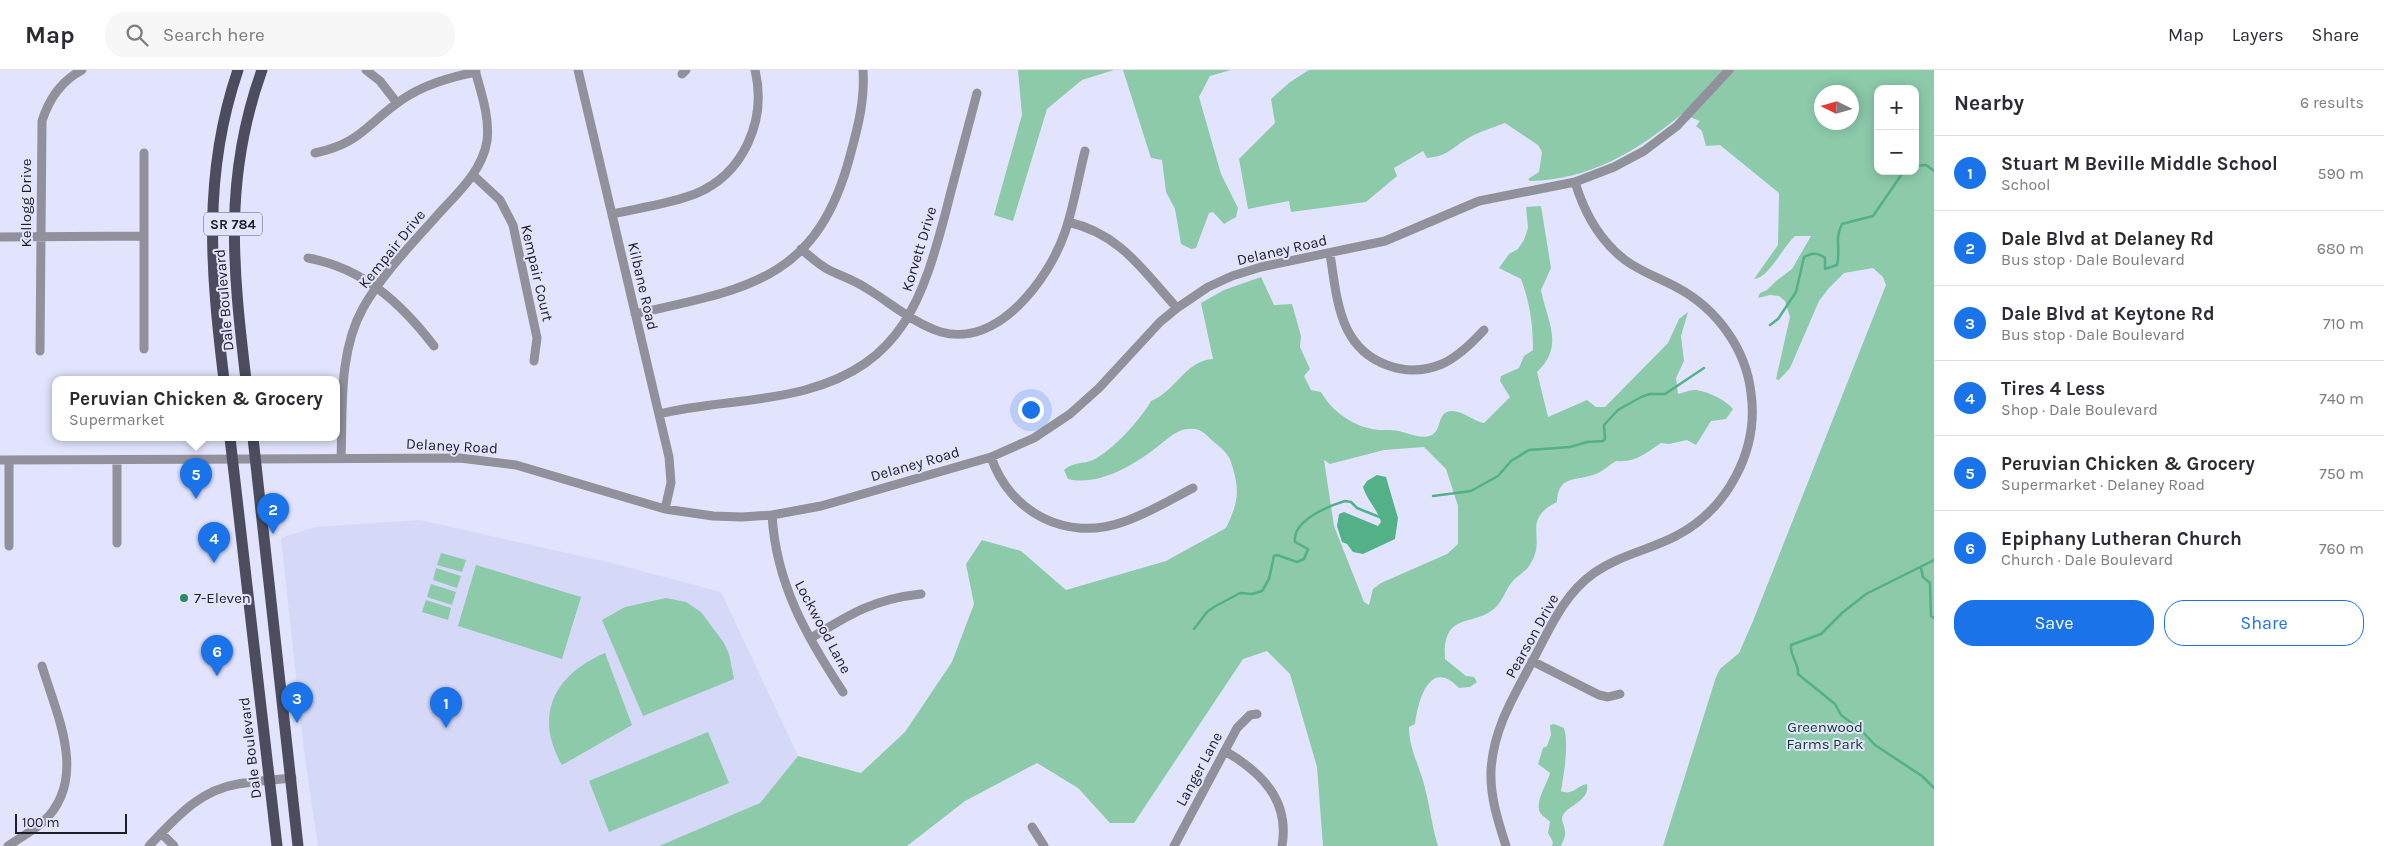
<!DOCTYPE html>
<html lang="en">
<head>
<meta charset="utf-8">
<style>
  :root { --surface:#fff; --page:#f7f7f7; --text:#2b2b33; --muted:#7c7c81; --line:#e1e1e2; --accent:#1a73e8 }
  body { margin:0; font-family:Karla,sans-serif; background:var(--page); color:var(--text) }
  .controls { position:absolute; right:15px; top:15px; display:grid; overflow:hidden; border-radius:10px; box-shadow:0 2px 12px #0003 }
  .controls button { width:45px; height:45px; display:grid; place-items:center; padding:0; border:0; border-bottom:1px solid var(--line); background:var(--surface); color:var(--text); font:25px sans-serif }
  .compass { position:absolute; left:1814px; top:15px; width:45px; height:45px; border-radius:50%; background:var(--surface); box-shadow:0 2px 12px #0003; rotate:275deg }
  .scale { position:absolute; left:15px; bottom:12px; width:112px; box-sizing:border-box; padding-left:5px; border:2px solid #1c1d25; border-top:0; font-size:14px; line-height:18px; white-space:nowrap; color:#1c1d25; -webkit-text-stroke:4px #e2e4fd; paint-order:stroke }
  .you { position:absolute; left:1030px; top:339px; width:18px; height:18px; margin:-12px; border:4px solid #fff; border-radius:50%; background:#1a73e8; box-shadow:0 0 0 8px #1a73e833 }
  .badge { display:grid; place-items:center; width:32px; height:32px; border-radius:50%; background:var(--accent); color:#fff; font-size:16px; font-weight:700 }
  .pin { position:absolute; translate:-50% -41px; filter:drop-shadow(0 1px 2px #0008) }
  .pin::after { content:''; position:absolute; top:26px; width:18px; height:15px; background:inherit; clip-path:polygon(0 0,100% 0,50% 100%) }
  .popup { position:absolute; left:52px; top:306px; width:288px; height:65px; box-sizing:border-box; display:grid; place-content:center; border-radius:10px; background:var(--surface); filter:drop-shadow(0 1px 4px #0005); font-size:16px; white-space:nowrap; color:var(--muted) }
  .popup b { font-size:19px; color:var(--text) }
  .popup::after { content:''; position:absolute; left:50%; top:100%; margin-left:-10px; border:10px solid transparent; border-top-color:var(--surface) }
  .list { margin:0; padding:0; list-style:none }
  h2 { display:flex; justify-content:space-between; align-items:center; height:65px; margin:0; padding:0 20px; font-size:21px }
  h2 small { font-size:16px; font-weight:400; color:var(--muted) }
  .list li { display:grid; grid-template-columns:32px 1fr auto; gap:15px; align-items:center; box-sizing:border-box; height:75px; padding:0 20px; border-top:1px solid var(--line) }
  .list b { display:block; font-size:19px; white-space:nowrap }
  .list p { margin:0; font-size:16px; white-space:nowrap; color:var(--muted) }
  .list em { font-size:16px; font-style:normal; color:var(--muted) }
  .actions { display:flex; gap:10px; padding:15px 20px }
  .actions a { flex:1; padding:11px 0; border:1px solid var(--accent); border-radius:20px; text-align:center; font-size:18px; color:var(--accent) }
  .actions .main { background:var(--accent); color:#fff }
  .icon { flex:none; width:28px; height:28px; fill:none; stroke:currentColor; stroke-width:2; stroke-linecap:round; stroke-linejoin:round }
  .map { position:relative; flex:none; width:1934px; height:776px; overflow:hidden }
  header { display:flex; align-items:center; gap:30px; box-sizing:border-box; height:70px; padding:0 25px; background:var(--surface); border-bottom:1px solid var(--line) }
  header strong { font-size:24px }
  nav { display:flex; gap:28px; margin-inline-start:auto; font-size:18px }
  .search { width:350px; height:45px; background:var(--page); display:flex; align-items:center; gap:12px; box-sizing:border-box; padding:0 18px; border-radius:20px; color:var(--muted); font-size:19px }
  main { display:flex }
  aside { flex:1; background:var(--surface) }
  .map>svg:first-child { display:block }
  .built { fill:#d6d8f8 }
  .green { fill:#8ccaaa; fill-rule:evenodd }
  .water { fill:#53b187 }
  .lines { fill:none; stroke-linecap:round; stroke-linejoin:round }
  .stream { stroke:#53b187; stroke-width:2.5 }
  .minor { stroke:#90919b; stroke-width:9 }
  .major { stroke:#4b4c5e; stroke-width:11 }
  .poi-dot { fill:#298a63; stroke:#e2e4fd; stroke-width:2 }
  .labels { text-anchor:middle; stroke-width:4; stroke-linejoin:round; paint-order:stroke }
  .shield { fill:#e2e4fd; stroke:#575966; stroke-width:1 }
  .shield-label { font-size:14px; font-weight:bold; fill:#1c1d25 }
  .street-label { font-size:15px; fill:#1c1d25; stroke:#e2e4fd }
  .poi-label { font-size:15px; fill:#1c1d25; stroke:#e2e4fd; text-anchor:start }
  .park-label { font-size:15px; fill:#113b29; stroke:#e2e4fd }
</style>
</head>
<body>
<header>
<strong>Map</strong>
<div class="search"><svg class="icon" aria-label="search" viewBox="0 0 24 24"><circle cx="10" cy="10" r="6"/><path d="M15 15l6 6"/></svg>Search here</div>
<nav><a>Map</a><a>Layers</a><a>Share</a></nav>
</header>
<main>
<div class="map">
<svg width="1934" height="776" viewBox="0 0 1934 776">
  <rect width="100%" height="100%" fill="#e2e4fd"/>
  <!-- built -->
  <path class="built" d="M420,450L612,493L721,522L798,686L760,733L659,776H318L304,681L281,468L315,457Z"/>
  <!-- green -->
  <path class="green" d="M1018,0H1114L1082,10L1047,39L1013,151L994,145L1022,45Z
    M1123,0H1231L1210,6L1199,27L1221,104L1238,138L1236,147L1224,154L1213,142L1209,143L1196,178L1191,179L1181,174L1175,139L1166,122L1162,90L1151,88Z
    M1309,0H1934V776H1663L1716,607L1720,599L1739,583L1753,551L1886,215L1883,207L1873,198L1844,203L1829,218L1819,231L1790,298L1779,310L1776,309L1790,247L1785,231L1779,226L1770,225L1758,228L1760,223L1767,220L1776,211L1792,199L1811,166H1795C1782,178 1769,208 1754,209L1778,175L1779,123L1720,75L1706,76L1702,61L1696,56L1700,51L1682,44C1637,81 1590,110 1530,111L1528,109L1539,102L1542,82L1538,75L1505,53C1492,58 1477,62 1465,70C1450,80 1447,86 1427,88L1423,81L1394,98L1397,106L1366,132L1291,142L1289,131L1248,139L1239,89L1275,53L1271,29L1290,12ZM1878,19H1915V101H1878ZM1822,22H1852V52H1822Z
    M1541,136L1551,198L1541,220C1547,251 1565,276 1537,302L1548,347L1587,330L1596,337H1605L1668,273L1679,249L1688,242L1681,266L1684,291L1676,308L1678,324C1683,323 1689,320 1694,320C1705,320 1726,330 1733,339L1726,349L1711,351L1696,375L1687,370L1669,374L1661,373C1646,383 1635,393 1616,391C1609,395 1601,403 1593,405C1574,411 1558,406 1557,432C1519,451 1549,468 1529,496C1524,503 1517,506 1512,512C1507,518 1504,526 1500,532C1480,561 1442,536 1445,589L1466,606L1474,607L1477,612L1470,617L1459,618C1430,587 1418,630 1415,654L1409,657C1409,679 1420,697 1425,718C1430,737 1432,757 1438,776H1323L1317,697L1290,604L1267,581L1243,589L1134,753H1110L1078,718L1037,693L965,731L907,776H659L760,733L798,686L861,703L905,662L952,592L974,534L966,494L982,470L1021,481L1066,520L1166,491L1226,458C1239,431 1240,420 1231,392C1228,383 1221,378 1214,372C1209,368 1204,362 1199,360C1179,354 1166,371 1152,381C1128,398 1097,416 1068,409L1064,400C1072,392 1083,394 1093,390C1111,382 1142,348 1151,331C1175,322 1186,290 1213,289L1201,233L1224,220L1261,207L1274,235L1292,234L1301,266L1300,277L1310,299L1304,306L1311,320L1321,322C1331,340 1351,355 1372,359C1381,361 1390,359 1399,361C1408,363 1422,370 1432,365C1443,358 1436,342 1452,341C1463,341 1473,351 1484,353L1510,327L1500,311L1501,306L1519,298L1524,286L1533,280C1533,255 1530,233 1521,209L1499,198L1509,184L1518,179L1524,170L1528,158L1526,137ZM1424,377L1446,399L1458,436V474L1447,484L1381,513L1373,519L1369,535L1364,532L1334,456L1324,390L1330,394L1384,380Z
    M441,483L466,490L462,502L437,495Z
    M476,495L581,527L562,589L458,556Z
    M436,498L461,506L457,518L433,510Z
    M431,514L456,522L452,535L427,527Z
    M666,528L686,532L701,542L724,573L729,584L734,609L643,646L602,550L625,537Z
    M426,530L451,538L448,550L422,542Z
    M605,583L632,655L562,695C533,645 555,604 605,583Z
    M1554,654L1564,658C1569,675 1564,703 1561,721C1573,726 1576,716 1587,714C1590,731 1570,734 1563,745C1560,750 1565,756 1565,761C1566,766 1563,771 1561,776H1552L1553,772L1548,763L1550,752C1547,748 1543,747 1541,744C1533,733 1548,713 1550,703L1538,694L1543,678L1547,676L1551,665L1550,655Z
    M708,662L729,713L609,762L589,711Z"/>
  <!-- water -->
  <path class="water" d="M1377,405L1386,407L1398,448L1395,469L1363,484L1353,482L1347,474L1342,472L1337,456L1339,444L1344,442L1378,456L1381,452C1379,442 1367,430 1363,417L1367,411Z"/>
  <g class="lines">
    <!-- stream -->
    <path class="stream" d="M1915,96L1926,95L1934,101
      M1770,255L1778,249L1796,222L1804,187C1812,183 1818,182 1825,188V199L1837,195C1841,179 1834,170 1842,154L1873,146L1904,101
      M1433,426L1471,421L1498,406L1511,391L1529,380L1570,377L1587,372L1603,371L1605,369L1604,355L1618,340L1641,327L1650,324H1665L1704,298
      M1934,490L1866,524L1842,543L1821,564L1791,575C1790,587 1799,593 1798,604L1835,634L1841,645L1861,660L1875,675L1922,706L1934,718
      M1921,498L1923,507L1930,513L1931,546L1934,548
      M1194,559L1207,542L1214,537L1240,523L1252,524L1262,521L1269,509L1274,486L1277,485L1297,492L1304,489L1308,479L1295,472C1292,451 1328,436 1345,431L1351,432L1357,438L1382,448"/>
    <!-- minor -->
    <path class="minor" d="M366,0L380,11L397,33
      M578,0L669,387L671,413L665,439
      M682,4L686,0
      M315,83C362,73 367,53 403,29C425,14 450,7 476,2
      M473,105L500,130L513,155L537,268L534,291
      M612,144C639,138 669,134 695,124C744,104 767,50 755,0
      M1068,152C1121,164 1143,201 1177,238
      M0,167L144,166
      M801,179C810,186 819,195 829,200C841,206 854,210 866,218C888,231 916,255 941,262C998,278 1049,209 1065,162C1074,136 1078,108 1085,81
      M1330,184C1334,208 1336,236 1347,259C1364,294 1406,309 1442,294C1458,287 1472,273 1484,260
      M308,188C363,198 401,233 434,276
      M635,244C746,219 817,211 850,86C858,57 865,30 863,0
      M144,279V83
      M40,281L42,51C49,29 61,11 82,0
      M659,344C708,332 757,333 805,320C903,294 923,228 946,141C956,101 967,62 977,23
      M991,387C1010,443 1067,472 1123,452C1147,444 1170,430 1193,418
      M341,388C343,339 338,283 363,238C382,205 409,177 434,149C454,126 482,103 487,71C490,47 481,23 475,0
      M0,390L460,388L516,395L665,439L713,446L742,447L772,445L821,436L991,387L1034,368L1070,344L1099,318L1160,252L1177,238L1208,217L1232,206L1261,197L1385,171L1479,131L1575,112L1614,97L1644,81L1677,56L1729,0
      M9,390V476
      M117,390V473
      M772,445C776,513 806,566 843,622
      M811,568C850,544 874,529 921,524
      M1532,591L1599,625L1608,627L1620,624
      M1225,681C1261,702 1290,730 1282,776
      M1032,757L1044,776
      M161,763L174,776
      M8,776C20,768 32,761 43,752C89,709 57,646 42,596
      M149,776C175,749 199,720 238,714C256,711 274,710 292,708
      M1174,776L1237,658L1250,645L1257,644
      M1506,776C1498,751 1490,727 1491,701C1493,659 1514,626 1533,590C1550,558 1564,524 1594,503C1620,485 1649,480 1676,466C1728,439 1759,380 1751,323C1746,279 1717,239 1678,218C1660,208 1641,202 1625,190C1599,170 1584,142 1575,112"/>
    <!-- major -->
    <path class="major" d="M224,310C211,203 202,105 238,0
      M246,310C233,200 223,108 262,0
      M230,368L277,776
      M253,368L298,776"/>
  </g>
  <!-- markers -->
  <circle class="poi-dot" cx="184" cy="528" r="5"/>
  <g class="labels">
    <!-- shield labels -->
    <rect class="shield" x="204" y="142.5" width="58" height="23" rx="4"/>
    <g class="shield-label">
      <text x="233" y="159">SR 784</text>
    </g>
    <!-- street labels -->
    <g class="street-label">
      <text transform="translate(26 133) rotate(-90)" y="5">Kellogg Drive</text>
      <text transform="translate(392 179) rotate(-51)" y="5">Kempair Drive</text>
      <text transform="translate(919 179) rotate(-73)" y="5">Korvett Drive</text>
      <text transform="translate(1282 180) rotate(-13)" y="5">Delaney Road</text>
      <text transform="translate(537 203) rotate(77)" y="5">Kempair Court</text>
      <text transform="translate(643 216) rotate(77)" y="5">Kilbane Road</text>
      <text transform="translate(224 230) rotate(-95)" y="5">Dale Boulevard</text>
      <text transform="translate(452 376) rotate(3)" y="5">Delaney Road</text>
      <text transform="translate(915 394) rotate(-16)" y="5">Delaney Road</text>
      <text transform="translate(823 557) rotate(62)" y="5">Lockwood Lane</text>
      <text transform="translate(1532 566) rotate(-61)" y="5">Pearson Drive</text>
      <text transform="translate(250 678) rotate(-97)" y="5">Dale Boulevard</text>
      <text transform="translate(1199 699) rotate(-62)" y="5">Langer Lane</text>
    </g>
    <!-- poi labels -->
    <g class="poi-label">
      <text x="194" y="533">7-Eleven</text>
    </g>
    <!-- park labels -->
    <g class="park-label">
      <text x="1825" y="662">Greenwood<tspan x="1825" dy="17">Farms Park</tspan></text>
    </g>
  </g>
</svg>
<div class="controls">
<button>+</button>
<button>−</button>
</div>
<svg class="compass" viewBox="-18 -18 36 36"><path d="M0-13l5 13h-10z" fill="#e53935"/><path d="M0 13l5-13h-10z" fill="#7c7c81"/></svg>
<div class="scale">100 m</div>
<div class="you"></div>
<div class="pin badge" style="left:446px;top:658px">1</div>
<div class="pin badge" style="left:273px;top:464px">2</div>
<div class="pin badge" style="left:297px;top:653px">3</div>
<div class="pin badge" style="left:214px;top:493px">4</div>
<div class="pin badge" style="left:196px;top:429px">5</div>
<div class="popup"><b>Peruvian Chicken &amp; Grocery</b>Supermarket</div>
<div class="pin badge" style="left:217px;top:606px">6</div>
</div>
<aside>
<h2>Nearby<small>6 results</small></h2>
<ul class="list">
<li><span class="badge">1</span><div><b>Stuart M Beville Middle School</b><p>School</p></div><em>590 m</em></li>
<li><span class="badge">2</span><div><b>Dale Blvd at Delaney Rd</b><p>Bus stop · Dale Boulevard</p></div><em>680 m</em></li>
<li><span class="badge">3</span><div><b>Dale Blvd at Keytone Rd</b><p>Bus stop · Dale Boulevard</p></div><em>710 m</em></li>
<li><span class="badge">4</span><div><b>Tires 4 Less</b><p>Shop · Dale Boulevard</p></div><em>740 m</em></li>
<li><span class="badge">5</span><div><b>Peruvian Chicken &amp; Grocery</b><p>Supermarket · Delaney Road</p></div><em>750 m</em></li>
<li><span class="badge">6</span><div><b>Epiphany Lutheran Church</b><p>Church · Dale Boulevard</p></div><em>760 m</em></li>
</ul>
<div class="actions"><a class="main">Save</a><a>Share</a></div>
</aside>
</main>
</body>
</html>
